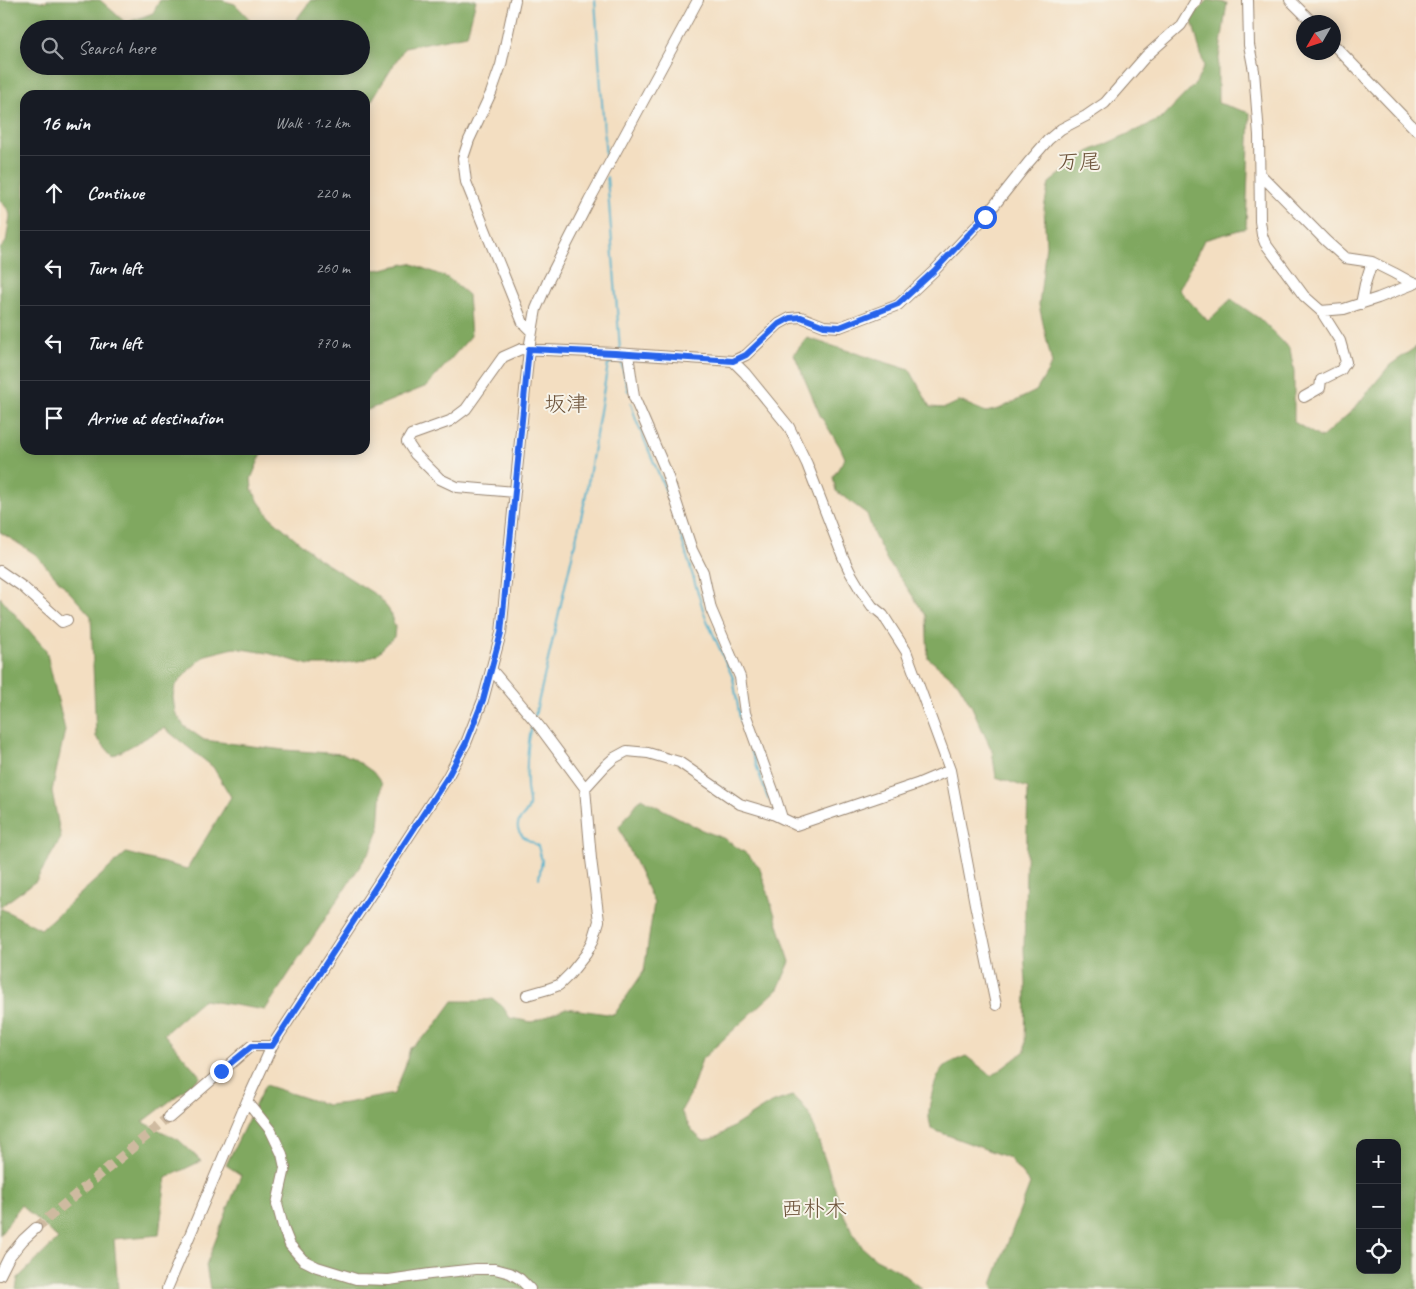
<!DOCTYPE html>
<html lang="en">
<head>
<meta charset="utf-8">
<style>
  :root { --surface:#171b24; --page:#20242c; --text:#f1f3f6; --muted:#9ea1a6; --line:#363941 }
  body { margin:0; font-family:Caveat,"Klee One",sans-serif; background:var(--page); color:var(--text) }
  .controls { position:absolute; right:15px; bottom:15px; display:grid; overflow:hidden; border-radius:10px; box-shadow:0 2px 12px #0003 }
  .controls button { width:45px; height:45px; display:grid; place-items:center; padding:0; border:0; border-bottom:1px solid var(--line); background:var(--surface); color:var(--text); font:25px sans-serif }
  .compass { position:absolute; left:1296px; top:15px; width:45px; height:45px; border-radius:50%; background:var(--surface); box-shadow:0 2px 12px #0003; rotate:231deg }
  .stop { position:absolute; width:15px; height:15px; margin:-11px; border:4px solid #2563eb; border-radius:50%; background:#fff }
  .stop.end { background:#2563eb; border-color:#fff; box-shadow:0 1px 5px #0008 }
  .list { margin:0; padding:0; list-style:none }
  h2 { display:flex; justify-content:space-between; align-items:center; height:65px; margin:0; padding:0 20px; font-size:21px }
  h2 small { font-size:16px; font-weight:400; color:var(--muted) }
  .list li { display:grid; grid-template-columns:32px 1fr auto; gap:15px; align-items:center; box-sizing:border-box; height:75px; padding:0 20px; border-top:1px solid var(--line) }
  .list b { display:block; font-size:19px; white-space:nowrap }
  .list em { font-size:16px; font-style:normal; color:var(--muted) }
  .icon { flex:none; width:28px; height:28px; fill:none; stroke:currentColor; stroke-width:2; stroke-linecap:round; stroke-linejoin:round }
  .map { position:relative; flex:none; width:1416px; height:1289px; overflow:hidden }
  .search { position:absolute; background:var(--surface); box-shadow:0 2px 12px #0003; left:20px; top:20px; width:350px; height:55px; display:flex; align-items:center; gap:12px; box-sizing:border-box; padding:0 18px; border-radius:28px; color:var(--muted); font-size:19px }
  .panel { position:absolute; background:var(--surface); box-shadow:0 2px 12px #0003; left:20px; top:90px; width:350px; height:365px; border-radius:15px }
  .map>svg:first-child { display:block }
  .forest { fill:#80a860; stroke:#5e693f; fill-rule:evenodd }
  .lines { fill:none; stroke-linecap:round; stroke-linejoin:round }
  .stream { stroke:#4bafcb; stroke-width:2 }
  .minor-tunnel { stroke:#cebaa0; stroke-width:10; stroke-dasharray:10 5; stroke-linecap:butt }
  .minor-casing { stroke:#978470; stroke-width:12 }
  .minor { stroke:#fff; stroke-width:10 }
  .route { stroke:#2563eb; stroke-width:6 }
  .labels { text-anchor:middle; stroke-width:4; stroke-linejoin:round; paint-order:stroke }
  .neighbourhood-label { font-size:22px; fill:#6c5239; stroke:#f7f3e8 }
</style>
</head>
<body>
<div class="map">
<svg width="1416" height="1289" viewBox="0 0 1416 1289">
  <rect width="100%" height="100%" fill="#f7f3e8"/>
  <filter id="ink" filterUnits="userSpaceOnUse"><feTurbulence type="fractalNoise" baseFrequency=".02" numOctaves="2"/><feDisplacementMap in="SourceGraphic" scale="10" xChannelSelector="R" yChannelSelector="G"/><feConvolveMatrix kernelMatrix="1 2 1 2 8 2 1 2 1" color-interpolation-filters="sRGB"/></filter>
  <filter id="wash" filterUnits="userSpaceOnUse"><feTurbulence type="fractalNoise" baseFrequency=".0096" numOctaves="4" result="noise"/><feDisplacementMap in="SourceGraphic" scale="20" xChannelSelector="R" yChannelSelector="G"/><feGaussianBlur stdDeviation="1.12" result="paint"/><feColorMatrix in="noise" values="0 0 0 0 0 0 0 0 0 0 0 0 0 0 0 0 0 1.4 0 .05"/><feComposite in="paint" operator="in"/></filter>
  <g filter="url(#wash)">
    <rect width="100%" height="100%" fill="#f3dec1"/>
    <!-- forest -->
    <path class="forest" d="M0,0H33L45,2L47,0H100L126,23L153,13L160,0H221L235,4L259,29H29V66H361V29H289L311,0H476L467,35L405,47L365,111V95H25V450H268L261,455L251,479L252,489L259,502L270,517L319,559L378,596L389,610L395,627L394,637L377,654L364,660L330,665H309L268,653L234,648L206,655L189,670L175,686L173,697L175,712L184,726L204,740L284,750L343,754L353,758L373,772L382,784L379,830L372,848L358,869L265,1010L203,1000L164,1034L201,1077L143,1122L179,1140L201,1161L166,1178L159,1235L114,1239L118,1289H16L18,1278L58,1239L21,1205L0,1235V908L41,929L126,853L187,869L231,797L213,767L164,728L113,756L96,737L91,616L35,554L0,532V249L6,242L10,216L9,211L0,200Z
      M1208,0L1227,3L1218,65V103L1250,113L1246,228L1204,240L1179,290L1208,321L1231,299L1260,319L1290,349L1294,371V422L1321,438L1353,410L1390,365L1416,347V1289H994L992,1284L1030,1184L1009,1158L931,1129C931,1125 929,1121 929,1117C928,1105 935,1076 944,1067C950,1062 959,1059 966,1056L992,1076L1025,1051L1026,983L1024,950L1028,788L996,777L992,751L971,705L958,683L928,658L926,616L906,586L888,562L874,535L867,514L836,491L833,477L845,458L840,447L820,415L794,354L807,338L910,370L930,407L945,408L960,401L986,412L999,409L1036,391L1052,364L1039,305L1046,245L1044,208L1049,183L1088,152L1161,119L1196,83L1204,66L1191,17ZM1360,1143H1397V1270H1360Z
      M410,263L448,278L468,295L471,336L427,386L365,411V267L377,270Z
      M0,597L46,650L65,730L52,791L61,838L36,881L0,907Z
      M641,798L702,830L723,838L747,854L759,866L790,962L778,989L702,1059L690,1095L681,1111C687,1123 693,1134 704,1141L717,1137L771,1103L792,1096L800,1102L810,1116L844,1215L853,1233L863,1248L876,1259L896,1269L922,1289H210L206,1265L241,1175L226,1165L265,1085L327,1105L346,1103L394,1094L405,1067L410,1048L432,1030L453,1001H477L493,999L503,1007L510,1018L532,1022L566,1008L614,1015L644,971L654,903L619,827Z"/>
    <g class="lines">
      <!-- stream -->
      <path class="stream" d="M595,0L606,160
        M607,177L620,349
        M620,357L628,391
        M631,403L636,420L670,501L705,616L733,678L740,719L768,799
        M535,716L585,500L608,364L620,360
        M532,725C527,746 526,766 527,787C527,793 530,800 529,806C527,816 516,818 518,829C520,837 531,841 538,846L542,861L539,878"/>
    </g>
  </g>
  <g filter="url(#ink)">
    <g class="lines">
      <!-- minor-tunnel -->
      <path class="minor-tunnel" d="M36,1228L169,1117"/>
      <defs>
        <path id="minor" d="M515,0L501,65L491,93L469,140L463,158L466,182L523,323L532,332
          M1248,0L1249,45L1254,71L1259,135L1260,221L1262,235L1265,243L1304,296L1321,311L1344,309L1378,298L1416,283
          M1290,0L1312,22
          M1334,45L1416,130
          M1260,174L1326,241L1345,258L1372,262L1365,284L1361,304
          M1372,262L1394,273L1414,284
          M628,354L634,397L666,471L692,550L703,572L711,609L740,677L745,713L775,796L782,818
          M733,361L745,373L789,427L807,464L843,557L850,572L860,589L872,606L883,615L906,651L950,770L975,904L996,1005
          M1304,397L1320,388L1321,380L1341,370L1346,362L1340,341L1321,311
          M515,492L457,487L440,479L415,454L407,442L411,435L450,421L466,409L503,357L521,349L615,353L733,361L746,355L779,324L790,318L801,317L824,326L840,327L898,305L934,271L985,217L1028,163L1048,140L1061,129L1086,116L1105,103L1146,56L1181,25L1196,0
          M0,571L23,587L62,622L67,620
          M491,669L539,726L585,788L591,859L599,921L593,941L586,954L570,974L559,985L548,989L527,995
          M585,788L605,766L614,758L627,751L648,753L679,762L740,804L773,814L796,825L917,784L950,770
          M247,1101L271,1131L282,1154L285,1168L277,1204L284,1230L290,1245L303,1260L317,1267L356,1279L389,1280L430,1274L476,1269H495L510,1273L520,1279L530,1289
          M169,1117L251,1046H272
          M0,1275L9,1257L23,1240L36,1228
          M167,1289L247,1101L272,1046L447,778L466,743L483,700L501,633L529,349L536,309L549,279L589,201L698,0"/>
      </defs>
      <!-- minor casing -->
      <use href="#minor" class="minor-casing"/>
      <!-- minor -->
      <use href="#minor" class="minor"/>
    </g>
  </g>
  <g class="lines" filter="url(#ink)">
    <!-- route -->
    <path class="route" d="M221,1071L252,1046H272L447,778L466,743L483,700L501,633L529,349L615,353L733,361L746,355L779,324L790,318L801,317L824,326L840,327L898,304L934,271L985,217"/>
  </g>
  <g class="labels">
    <!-- neighbourhood labels -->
    <g class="neighbourhood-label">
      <text x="1079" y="169">万尾</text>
      <text x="566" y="411">坂津</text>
      <text x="814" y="1216">西朴木</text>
    </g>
  </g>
</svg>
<div class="controls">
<button>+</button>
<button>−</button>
<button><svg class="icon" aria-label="locate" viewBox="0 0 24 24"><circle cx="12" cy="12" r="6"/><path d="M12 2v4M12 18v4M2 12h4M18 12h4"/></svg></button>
</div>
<svg class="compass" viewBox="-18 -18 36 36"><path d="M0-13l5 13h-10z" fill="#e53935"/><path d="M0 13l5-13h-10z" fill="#9ea1a6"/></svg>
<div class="stop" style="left:985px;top:217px"></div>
<div class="stop end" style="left:221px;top:1071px"></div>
<div class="search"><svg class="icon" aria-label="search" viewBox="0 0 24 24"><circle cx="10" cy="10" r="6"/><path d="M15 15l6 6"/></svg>Search here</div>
<section class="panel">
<h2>16 min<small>Walk · 1.2 km</small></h2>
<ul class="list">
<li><svg class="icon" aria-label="ahead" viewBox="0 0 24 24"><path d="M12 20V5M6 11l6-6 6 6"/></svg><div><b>Continue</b></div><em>220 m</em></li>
<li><svg class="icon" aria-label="left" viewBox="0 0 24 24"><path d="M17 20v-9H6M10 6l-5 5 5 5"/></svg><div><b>Turn left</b></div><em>260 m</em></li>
<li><svg class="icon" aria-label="left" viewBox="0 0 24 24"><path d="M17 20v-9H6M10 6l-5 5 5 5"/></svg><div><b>Turn left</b></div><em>770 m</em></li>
<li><svg class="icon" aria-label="arrive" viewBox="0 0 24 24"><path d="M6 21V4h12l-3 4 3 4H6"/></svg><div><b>Arrive at destination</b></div></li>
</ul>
</section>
</div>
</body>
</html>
